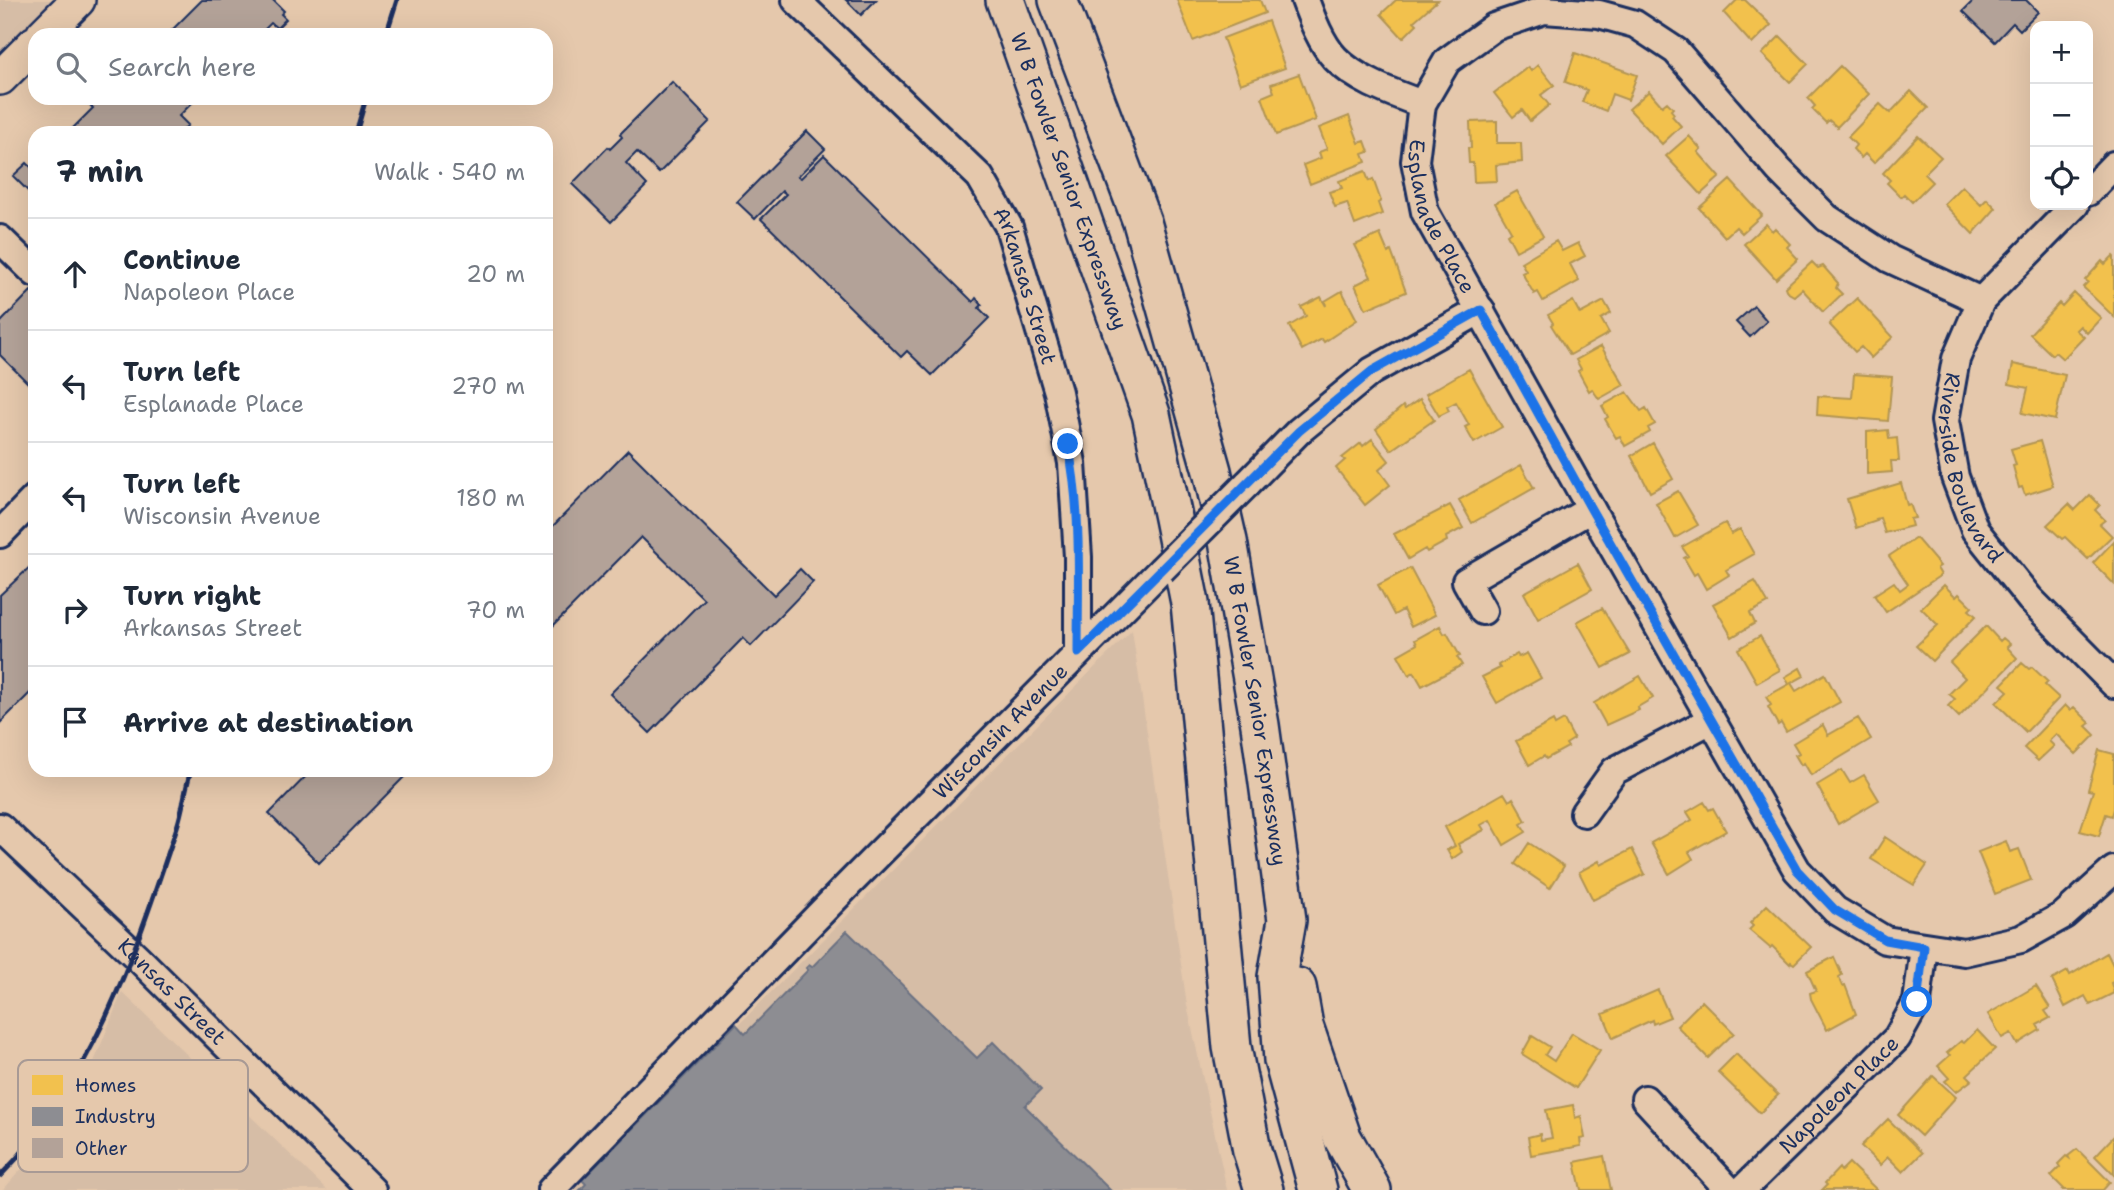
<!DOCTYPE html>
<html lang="en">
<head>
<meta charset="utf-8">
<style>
  :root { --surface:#fff; --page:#f6f6f7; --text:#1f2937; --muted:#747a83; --line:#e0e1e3 }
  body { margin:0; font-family:"Shantell Sans",sans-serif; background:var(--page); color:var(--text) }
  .controls { position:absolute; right:21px; top:21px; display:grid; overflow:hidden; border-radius:14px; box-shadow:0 7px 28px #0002 }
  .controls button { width:63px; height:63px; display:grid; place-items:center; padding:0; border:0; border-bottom:2px solid var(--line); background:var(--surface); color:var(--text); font:35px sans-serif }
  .stop { position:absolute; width:21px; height:21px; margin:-16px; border:5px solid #1a73e8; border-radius:50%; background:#fff }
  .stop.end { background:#1a73e8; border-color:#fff; box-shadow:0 2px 7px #0008 }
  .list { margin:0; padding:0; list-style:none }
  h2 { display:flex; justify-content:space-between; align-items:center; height:91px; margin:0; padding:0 28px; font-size:30px }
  h2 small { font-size:23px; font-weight:400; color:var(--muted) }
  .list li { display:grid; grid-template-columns:46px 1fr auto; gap:21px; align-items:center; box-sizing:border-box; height:112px; padding:0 28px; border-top:2px solid var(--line) }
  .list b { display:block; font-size:26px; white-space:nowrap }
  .list p { margin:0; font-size:23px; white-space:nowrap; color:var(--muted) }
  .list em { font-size:23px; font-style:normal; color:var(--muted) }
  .icon { flex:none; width:38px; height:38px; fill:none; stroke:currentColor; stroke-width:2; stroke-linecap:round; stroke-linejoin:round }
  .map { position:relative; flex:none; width:2114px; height:1190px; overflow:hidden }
  .search { position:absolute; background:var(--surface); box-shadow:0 7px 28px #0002; left:28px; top:28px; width:525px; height:77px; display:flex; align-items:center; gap:18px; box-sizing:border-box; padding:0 24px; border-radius:21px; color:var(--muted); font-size:26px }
  .panel { position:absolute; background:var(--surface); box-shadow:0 7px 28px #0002; left:28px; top:126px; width:525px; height:651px; border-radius:21px }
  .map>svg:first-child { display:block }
  .built { fill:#d6bda6 }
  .homes { fill:#f2c14e; stroke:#b29553; stroke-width:2 }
  .industry { fill:#8d8d92; stroke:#6b7182; stroke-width:2 }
  .building { fill:#b3a298; stroke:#1b2f5e; stroke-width:2 }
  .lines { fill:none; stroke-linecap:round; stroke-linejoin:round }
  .minor-casing { stroke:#1b2f5e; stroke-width:32 }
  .major-casing { stroke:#1b2f5e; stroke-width:38 }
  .highway-casing { stroke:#1b2f5e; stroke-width:42 }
  .minor { stroke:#e5c8ac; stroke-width:26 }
  .major { stroke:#e5c8ac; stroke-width:33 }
  .highway { stroke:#e5c8ac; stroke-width:37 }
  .rail { stroke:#1b2f5e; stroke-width:5 }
  .minor-bridge-casing { stroke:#1b2f5e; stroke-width:32; stroke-linecap:butt }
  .minor-bridge { stroke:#e5c8ac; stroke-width:26 }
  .route { stroke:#1a73e8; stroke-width:9 }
  .labels { text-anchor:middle; stroke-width:7; stroke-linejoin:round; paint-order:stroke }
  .street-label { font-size:21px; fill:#1b2f5e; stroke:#e5c8ac }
  .key { fill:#e5c8ac; stroke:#a89a95; stroke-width:2 }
  .key-label { font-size:19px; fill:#1b2f5e }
</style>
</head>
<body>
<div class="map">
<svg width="2114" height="1190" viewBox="0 0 2114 1190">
  <rect width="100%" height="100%" fill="#e5c8ac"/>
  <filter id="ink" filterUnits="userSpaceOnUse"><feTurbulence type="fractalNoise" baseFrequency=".0143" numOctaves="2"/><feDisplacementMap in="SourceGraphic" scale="14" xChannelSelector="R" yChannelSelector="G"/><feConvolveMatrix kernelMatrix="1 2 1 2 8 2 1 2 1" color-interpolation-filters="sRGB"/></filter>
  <g filter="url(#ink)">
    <!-- built -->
    <path class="built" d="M0,0H52L0,54Z
      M1132,630L1187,1005L1227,1190H574Z
      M122,992L327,1190H3L53,1133L92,1067Z"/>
    <!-- homes -->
    <path class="homes" d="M1177,0H1260L1265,13L1193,41Z
      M1396,0H1438L1414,21L1417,24L1403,38L1381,14Z
      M1737,0H1745L1771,25L1752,44L1724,13Z
      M1268,21L1285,68L1240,84L1223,38Z
      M1780,36L1808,64L1790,82L1762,54Z
      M1575,53L1637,75L1628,100L1612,94L1606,111L1582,102L1587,90L1565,82Z
      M1538,65L1554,85L1541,95L1549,105L1530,121L1522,110L1513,117L1494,93L1528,67L1531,71Z
      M1840,66L1869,94L1837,127L1829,120L1826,123L1812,109L1815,106L1808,98Z
      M1299,74L1316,120L1276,135L1262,97L1274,92L1271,84Z
      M1649,91L1662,106L1667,102L1673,108L1671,110L1674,114L1672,116L1681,126L1662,144L1629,109Z
      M1911,91L1928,108L1874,163L1865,154L1861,158L1853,149L1856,145L1848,137L1880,104L1890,113Z
      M1349,116L1359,143L1365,141L1369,152L1363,154L1366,162L1310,184L1303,165L1321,158L1319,152L1327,149L1319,128Z
      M1497,121V143H1521L1522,162L1496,165L1497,181L1474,182L1473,163H1469L1468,148H1471L1470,122Z
      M1689,136L1701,149L1698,152L1720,177L1701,194L1666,156Z
      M1918,136L1941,157L1924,174L1932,182L1912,202L1904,194L1901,197L1887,183L1890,180L1883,173Z
      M1365,171L1369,181L1373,179L1381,201L1378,203L1382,214L1355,225L1347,203L1335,207L1329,192L1342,188L1339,181Z
      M1730,180L1762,215L1742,233L1736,227L1725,237L1699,208Z
      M1962,186L1981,205L1987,199L1996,208L1973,234L1944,204Z
      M1517,191L1543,236L1516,251L1507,234L1511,231L1495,203Z
      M1766,224L1772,231L1775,228L1790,244L1787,247L1798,259L1776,279L1744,244Z
      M1380,234L1388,253L1391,251L1406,292L1366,309L1355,285L1371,277L1355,245Z
      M1556,241L1562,251L1578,243L1585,256L1570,264L1579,281L1543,301L1538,292L1534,294L1522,273L1526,271L1521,262Z
      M2113,256L2114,257V317L2083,287L2088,282L2085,280L2102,261L2105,264Z
      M1812,262L1818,268L1823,266L1838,283L1836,288L1842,294L1823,312L1802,289L1794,296L1787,292L1785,287Z
      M1342,291L1357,320L1324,342L1322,339L1302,350L1289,326L1306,316L1301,307L1321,297L1326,306L1325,301Z
      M2074,293L2101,318L2087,333L2080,326L2076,330L2084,337L2063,359L2055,352L2052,355L2030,334L2059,303L2062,306Z
      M1857,298L1893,337L1871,358L1861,347L1855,352L1829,324Z
      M1573,301L1580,314L1604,301L1611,313L1601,319L1609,333L1570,355L1551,325L1553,323L1548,315Z
      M1601,346L1624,385L1599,399L1592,389L1589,391L1578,371L1581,369L1576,360Z
      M2013,364L2065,375L2055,420L2022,413L2028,388L2009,384Z
      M1469,369L1502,427L1474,443L1465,427L1469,425L1456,402L1447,407L1449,411L1439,416L1426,394Z
      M1854,374L1892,377L1888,421L1817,415L1818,396L1852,398Z
      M1627,392L1641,411L1646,408L1655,424L1648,428L1650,432L1625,446L1620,436L1616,438L1605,419L1608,417L1602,406Z
      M1420,399L1434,420L1391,450L1376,429L1403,406L1405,409Z
      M1888,430L1889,439L1897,438L1899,461H1891L1892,472L1867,474V432Z
      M1372,439L1389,461L1379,470L1390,485L1365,505L1336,468L1345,460L1342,458L1361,443L1363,446Z
      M2040,441L2053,486L2025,495L2022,487L2019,488L2013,466L2016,465L2011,449Z
      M1653,443L1673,479L1650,492L1631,456Z
      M1521,465L1534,488L1472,523L1459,500Z
      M1901,483L1907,505L1910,504L1915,518L1910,519L1912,526L1885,533L1880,518L1876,519L1877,521L1856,528L1847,499Z
      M1678,491L1698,525L1675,538L1656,503Z
      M2090,495L2100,505L2095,510L2105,520L2100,524L2112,536L2088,559L2065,537L2062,539L2047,525L2069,504L2075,510Z
      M1450,505L1463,528L1446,537L1447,541L1427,552L1425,549L1408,559L1394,534Z
      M1725,523L1731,534L1740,529L1754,554L1726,570L1729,575L1706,589L1697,573L1694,575L1684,558L1688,556L1682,547Z
      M1916,538L1940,566L1937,568L1941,575L1886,612L1874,595L1894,582L1900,590L1908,584L1889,556Z
      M2114,541V584L2093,563Z
      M1578,563L1592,589L1538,619L1524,593Z
      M1410,568L1435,615L1411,627L1403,610L1394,615L1378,585Z
      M1755,581L1768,603L1750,613L1755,623L1732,637L1713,604Z
      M1944,585L1956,597L1959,594L1972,607L1969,610L1976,616L1932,661L1916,646L1938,625L1921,608Z
      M1602,608L1630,654L1603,668L1577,622Z
      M1440,626L1444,634L1447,633L1460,656L1457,657L1462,665L1422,686L1414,672L1409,675L1398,655L1417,644L1415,640Z
      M1986,626L2000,641L2003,638L2010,644L2007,647L2017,658L1959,717L1948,706L1955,699L1949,694L1965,678L1950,662Z
      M1760,636L1780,670L1757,683L1738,649Z
      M1527,653L1541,678L1497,703L1482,677L1500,668L1498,665L1517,654L1519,657Z
      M2022,663L2029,669L2032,667L2048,682L2045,685L2059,698L2026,732L1996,703L2008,691L2001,685Z
      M1800,668L1804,676L1791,683L1796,691L1825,674L1840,702L1786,732L1781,723L1778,725L1768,707L1771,705L1766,697L1789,684L1785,677Z
      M1640,676L1653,698L1638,707L1639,710L1606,725L1594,703Z
      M2065,705L2070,710L2074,707L2090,723L2086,726L2095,735L2076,754L2056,734L2049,741L2054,746L2038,761L2024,748Z
      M1858,718L1871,739L1811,775L1804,763L1801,765L1795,755L1799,753L1793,743L1823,725L1828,735Z
      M1564,720L1574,739L1566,744L1568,747L1546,759L1544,756L1529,765L1516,741L1553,721L1555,725Z
      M2099,750L2114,754V809L2112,816L2106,814L2099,836L2080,831L2093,791L2088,790Z
      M1842,770L1850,783L1864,775L1879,800L1838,824L1817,785Z
      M1504,793L1509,801L1513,798L1526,821L1521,824L1526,832L1504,845L1490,820L1481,825L1484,830L1458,844L1462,852L1452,859L1447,850L1455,846L1445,827Z
      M1704,802L1709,810L1713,808L1726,831L1689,852L1693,859L1669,874L1651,843L1692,820L1687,812Z
      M1885,837L1927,865L1914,885L1871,859Z
      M2006,841L2010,852L2019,849L2031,880L1995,894L1978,852Z
      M1529,843L1564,866L1550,888L1515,864Z
      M1632,849L1645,874L1593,900L1579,872L1599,861L1601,865Z
      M1767,905L1811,947L1794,964L1791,962L1790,964L1772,946L1770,948L1749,930L1753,926L1750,923Z
      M2107,953L2114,967V982L2111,983L2114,993L2090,1005L2085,996L2065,1007L2052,980L2068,971L2070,975Z
      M1834,957L1842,975L1839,977L1843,986L1845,985L1856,1014L1827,1030L1811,999L1810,993L1816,991L1807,971Z
      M2036,986L2050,1008L2045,1011L2050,1018L2037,1025L2040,1030L2017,1044L2011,1033L2002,1038L1988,1014Z
      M1658,990L1670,1017L1653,1024L1652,1020L1613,1038L1603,1014Z
      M1702,1001L1734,1033L1708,1058L1677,1026Z
      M1977,1030L1995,1049L1967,1075L1972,1080L1956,1092L1945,1081L1949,1078L1938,1066L1950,1055L1947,1053L1961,1041L1964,1043Z
      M1572,1033L1600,1050L1576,1088L1522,1054L1532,1036L1550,1047L1545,1055L1554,1061Z
      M1736,1054L1778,1095L1760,1113L1718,1072Z
      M1933,1076L1956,1097L1921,1136L1898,1115Z
      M1573,1105L1575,1118L1581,1116L1585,1138L1580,1139L1581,1146L1531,1155L1528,1137L1540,1134L1541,1140L1552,1138L1546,1110Z
      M1888,1119L1922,1153L1903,1172L1888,1157L1880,1165L1861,1146Z
      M2114,1136V1175L2095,1156Z
      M2077,1149L2110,1182L2103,1190H2062L2064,1189L2051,1176L2060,1167L2058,1164L2066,1156L2069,1158L2068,1156Z
      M1604,1156L1611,1190H1581L1575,1162Z
      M1849,1163L1877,1190H1822L1827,1185L1825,1183L1839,1168L1841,1171Z"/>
    <!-- industry -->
    <path class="industry" d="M847,931L977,1058L993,1042L1041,1090L1025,1106L1110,1190H580L586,1184L582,1180L736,1024L745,1034L808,970L806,968L809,965L812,967Z"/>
    <!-- building -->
    <path class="building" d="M202,0H273L284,11L281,14L286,19L277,28L271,23L259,35H167Z
      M846,0H876L861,15Z
      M1974,0H2026L2038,12L2020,30L2013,23L1995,42L1963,11Z
      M672,82L710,121L659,173L637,152L626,163L647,185L611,222L572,184L608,147L610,149L622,137L620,134Z
      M82,98H197L179,116L188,125L180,133H68L93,108Z
      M807,131L825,149L798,176L801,178L824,155L973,302L976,298L982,305L979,308L989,318L932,375L907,351L901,357L761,219L786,194L782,191L755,219L737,202Z
      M27,163L33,169L35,167V198L13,176Z
      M31,291L35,295V390L0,355V323Z
      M1754,306L1767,321L1750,337L1736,322Z
      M628,450L774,595L800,569L813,582L751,646L743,638L650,733L610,694L704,599L641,537L546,633V533Z
      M35,562V696L31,692L0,723V595Z
      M312,770H411L319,863L269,814Z"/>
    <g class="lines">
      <defs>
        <g id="minor">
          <path id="s1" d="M796,0L980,177L1009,227L1058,392L1072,463L1078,557V653"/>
          <path d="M1305,0C1312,19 1321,43 1335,58C1357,81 1393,93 1422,104"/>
          <path d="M2088,192L2114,165"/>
          <path id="s2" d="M2075,205L1981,301L1956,359L1945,421L1955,477L1975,530L2030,599L2114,684"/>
          <path d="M0,239L35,273"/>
          <path id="s3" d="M1981,301L1890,259L1827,218L1779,170L1676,51L1635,24L1599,14L1544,10L1494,27L1447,61L1422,104L1415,161L1425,212L1591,509L1797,870L1835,910L1885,940L1964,952L2021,939L2064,915L2114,870"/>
          <path d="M1247,484L1299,431L1372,371L1481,310"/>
          <path d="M0,534L35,498"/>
          <path d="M1483,611L1466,581L1591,509"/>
          <path d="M1584,813L1614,771L1711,720"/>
          <path id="s4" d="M0,827L138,958L372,1190"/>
          <path d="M1645,1099L1729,1190"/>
          <path id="s5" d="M551,1190L849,884L1161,570"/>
          <path id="s6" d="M1742,1190L1897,1038L1917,1002L1924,947"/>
        </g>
        <path id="major" d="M43,35L78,0
          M0,78L35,43"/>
        <g id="highway">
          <path id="s7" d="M1005,0L1151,414L1173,518L1190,603L1232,1047L1252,1151L1264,1190"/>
          <path id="s8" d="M1058,0L1142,222L1212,471L1228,541L1260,725L1287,920L1277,977L1283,1060L1318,1190"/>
          <path d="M1297,987L1304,1026L1342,1137L1372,1190"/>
        </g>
      </defs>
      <!-- minor casing -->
      <use href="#minor" class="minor-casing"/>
      <!-- major casing -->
      <use href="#major" class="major-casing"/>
      <!-- highway casing -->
      <use href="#highway" class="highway-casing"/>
      <!-- minor -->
      <use href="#minor" class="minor"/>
      <!-- major -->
      <use href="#major" class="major"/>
      <!-- highway -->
      <use href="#highway" class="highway"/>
      <!-- rail -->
      <path class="rail" d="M386,35L397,0
        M356,133L366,98
        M0,1176C93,1083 136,949 177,827C183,809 185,789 191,770"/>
      <defs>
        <path id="minor-bridge" d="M1161,570L1247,484"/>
      </defs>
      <!-- minor-bridge casing -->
      <use href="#minor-bridge" class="minor-bridge-casing"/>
      <!-- minor-bridge -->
      <use href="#minor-bridge" class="minor-bridge"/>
    </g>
  </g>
  <g class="lines" filter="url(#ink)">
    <!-- route -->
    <path class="route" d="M1068,444C1082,512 1078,584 1078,653L1299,431L1372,371L1481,310L1591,509L1797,870L1835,910L1885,940L1924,947L1917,1002"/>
  </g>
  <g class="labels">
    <!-- street labels -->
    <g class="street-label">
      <text dy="7" stroke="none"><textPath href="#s7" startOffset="192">W B Fowler Senior Expressway</textPath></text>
      <text dy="7" stroke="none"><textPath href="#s3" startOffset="821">Esplanade Place</textPath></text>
      <text dy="7" stroke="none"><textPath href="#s1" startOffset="374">Arkansas Street</textPath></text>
      <text dy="7" stroke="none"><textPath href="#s2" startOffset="312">Riverside Boulevard</textPath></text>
      <text dy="7" stroke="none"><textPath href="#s8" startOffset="740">W B Fowler Senior Expressway</textPath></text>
      <text dy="7" stroke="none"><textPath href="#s5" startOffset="642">Wisconsin Avenue</textPath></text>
      <text dy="7" stroke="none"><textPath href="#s4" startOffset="238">Kansas Street</textPath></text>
      <text dy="7" stroke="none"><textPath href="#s6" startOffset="136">Napoleon Place</textPath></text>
    </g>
  </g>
  <!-- legend -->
  <rect x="18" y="1060" width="230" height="112" rx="10" class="key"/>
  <rect x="32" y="1075" width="31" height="20" fill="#f2c14e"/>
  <rect x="32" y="1107" width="31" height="19" fill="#8d8d92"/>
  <rect x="32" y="1138" width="31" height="20" fill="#b3a298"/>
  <g class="key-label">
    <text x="75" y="1092">Homes</text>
    <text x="75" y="1123">Industry</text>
    <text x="75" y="1155">Other</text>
  </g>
</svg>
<div class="controls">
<button>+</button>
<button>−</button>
<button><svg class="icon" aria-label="locate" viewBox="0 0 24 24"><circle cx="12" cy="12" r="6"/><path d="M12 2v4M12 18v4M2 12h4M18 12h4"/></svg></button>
</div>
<div class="stop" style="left:1917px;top:1002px"></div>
<div class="stop end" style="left:1068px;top:444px"></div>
<div class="search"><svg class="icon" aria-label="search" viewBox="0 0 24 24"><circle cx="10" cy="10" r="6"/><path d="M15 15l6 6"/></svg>Search here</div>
<section class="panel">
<h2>7 min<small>Walk · 540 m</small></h2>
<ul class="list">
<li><svg class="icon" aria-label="ahead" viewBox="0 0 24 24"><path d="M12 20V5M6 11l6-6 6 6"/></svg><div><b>Continue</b><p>Napoleon Place</p></div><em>20 m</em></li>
<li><svg class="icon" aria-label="left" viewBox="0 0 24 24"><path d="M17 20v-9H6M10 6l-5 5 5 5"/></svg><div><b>Turn left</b><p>Esplanade Place</p></div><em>270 m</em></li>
<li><svg class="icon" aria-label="left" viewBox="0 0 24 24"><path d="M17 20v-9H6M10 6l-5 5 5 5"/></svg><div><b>Turn left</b><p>Wisconsin Avenue</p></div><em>180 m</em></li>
<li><svg class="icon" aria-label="right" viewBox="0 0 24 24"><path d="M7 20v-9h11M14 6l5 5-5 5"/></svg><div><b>Turn right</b><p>Arkansas Street</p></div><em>70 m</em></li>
<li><svg class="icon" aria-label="arrive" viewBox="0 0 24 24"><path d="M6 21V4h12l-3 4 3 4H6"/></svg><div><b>Arrive at destination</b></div></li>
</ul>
</section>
</div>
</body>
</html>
